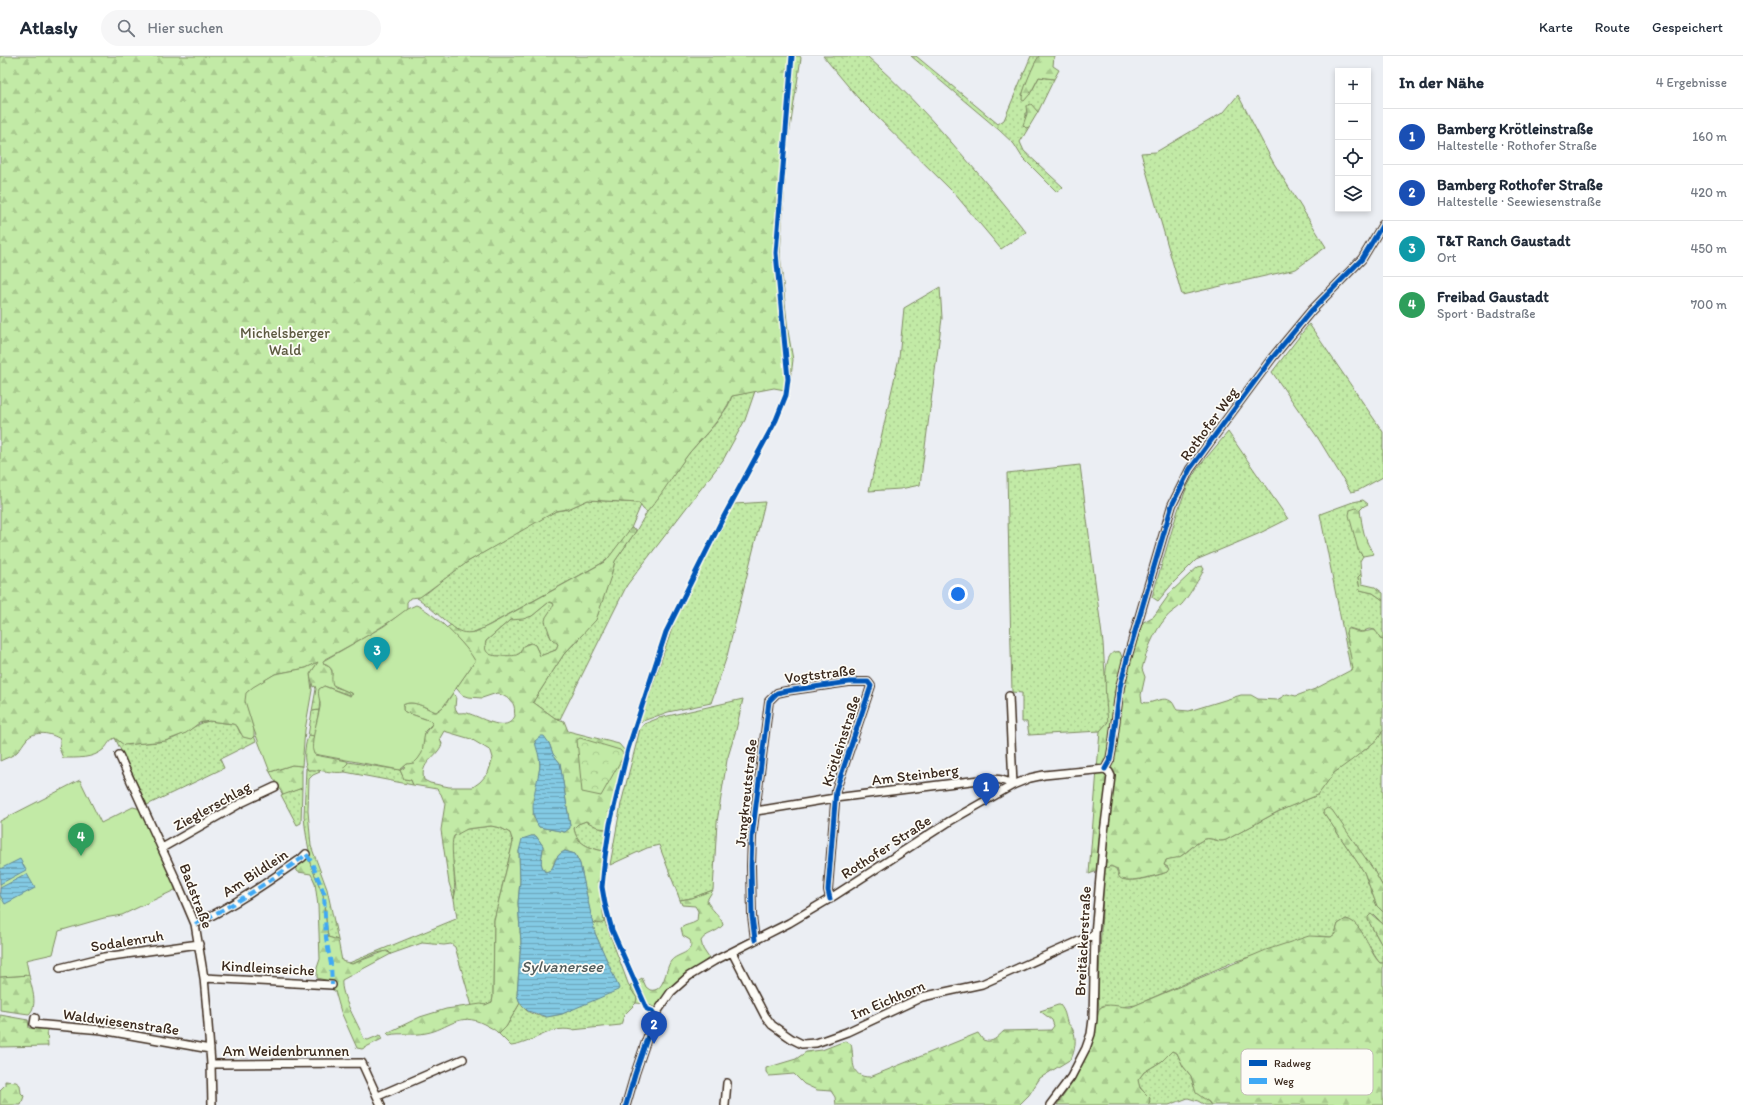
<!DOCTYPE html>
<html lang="de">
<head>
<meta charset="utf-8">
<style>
  :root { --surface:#fff; --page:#f6f6f7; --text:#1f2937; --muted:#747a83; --line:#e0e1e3; --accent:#1f6fb2 }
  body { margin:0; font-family:Itim,sans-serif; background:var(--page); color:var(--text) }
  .controls { position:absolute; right:12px; top:12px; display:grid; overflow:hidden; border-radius:0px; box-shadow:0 2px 6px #0003 }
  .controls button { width:36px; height:36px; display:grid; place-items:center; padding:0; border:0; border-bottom:1px solid var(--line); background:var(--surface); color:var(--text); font:20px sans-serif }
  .you { position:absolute; left:958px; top:538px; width:14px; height:14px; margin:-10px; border:3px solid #fff; border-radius:50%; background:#1a73e8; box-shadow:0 0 0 6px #1a73e833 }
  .badge { display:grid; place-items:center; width:26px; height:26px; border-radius:50%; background:var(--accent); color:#fff; font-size:13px; font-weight:700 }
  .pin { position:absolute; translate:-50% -33px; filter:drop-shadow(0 1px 2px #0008) }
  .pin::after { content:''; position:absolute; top:21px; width:14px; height:12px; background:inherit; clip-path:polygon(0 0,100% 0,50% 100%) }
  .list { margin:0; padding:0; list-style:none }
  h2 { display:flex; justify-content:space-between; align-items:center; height:52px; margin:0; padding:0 16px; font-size:17px }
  h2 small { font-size:13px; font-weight:400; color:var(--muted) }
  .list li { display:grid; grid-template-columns:26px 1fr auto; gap:12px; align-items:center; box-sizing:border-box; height:56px; padding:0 16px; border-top:1px solid var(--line) }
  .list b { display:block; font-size:15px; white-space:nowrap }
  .list p { margin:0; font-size:13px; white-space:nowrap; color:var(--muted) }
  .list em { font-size:13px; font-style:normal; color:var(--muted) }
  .icon { flex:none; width:22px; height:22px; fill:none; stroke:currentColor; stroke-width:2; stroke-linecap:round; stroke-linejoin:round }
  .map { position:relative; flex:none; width:1383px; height:1049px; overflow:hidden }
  header { display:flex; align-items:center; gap:24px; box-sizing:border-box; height:56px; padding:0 20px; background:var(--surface); border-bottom:1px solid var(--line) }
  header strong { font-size:19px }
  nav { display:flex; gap:22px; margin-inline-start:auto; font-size:14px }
  .search { width:280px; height:36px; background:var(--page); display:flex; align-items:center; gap:10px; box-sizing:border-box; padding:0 14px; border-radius:22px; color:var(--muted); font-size:15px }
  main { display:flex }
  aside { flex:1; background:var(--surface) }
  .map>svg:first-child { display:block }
  .grass { fill:url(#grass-dots); stroke:#7e8a62 }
  .forest { fill:url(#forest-firs); stroke:#7e8a62; fill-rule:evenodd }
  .park { fill:url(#park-crowns); stroke:#7e8a62 }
  .garden { fill:#c2eaa6; stroke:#7e8a62 }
  .water { fill:url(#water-rules); stroke:#668a95 }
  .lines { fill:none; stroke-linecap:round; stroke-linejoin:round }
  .minor-casing { stroke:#3b2a1e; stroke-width:10 }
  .minor { stroke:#fdfcf7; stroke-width:7 }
  .quiet { stroke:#3fa9f5; stroke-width:4; stroke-dasharray:8 4; stroke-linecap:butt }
  .cycleway-casing { stroke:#fdfcf7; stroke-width:8 }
  .cycleway { stroke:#0057b8; stroke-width:5 }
  .labels { text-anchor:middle; stroke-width:3.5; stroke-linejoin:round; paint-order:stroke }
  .park-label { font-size:15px; fill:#5d5a40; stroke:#fdfcf7 }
  .street-label { font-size:15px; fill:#3b2a1e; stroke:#fdfcf7 }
  .water-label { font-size:16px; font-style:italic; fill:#515a59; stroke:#fdfcf7 }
  .key { fill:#fdfcf7; stroke:#c3bdb6; stroke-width:1 }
  .key-label { font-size:11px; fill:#3b2a1e }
</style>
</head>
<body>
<header>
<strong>Atlasly</strong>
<div class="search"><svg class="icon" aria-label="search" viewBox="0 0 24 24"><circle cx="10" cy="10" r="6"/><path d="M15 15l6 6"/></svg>Hier suchen</div>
<nav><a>Karte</a><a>Route</a><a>Gespeichert</a></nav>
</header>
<main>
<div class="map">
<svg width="1383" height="1049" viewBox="0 0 1383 1049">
  <defs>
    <pattern id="grass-dots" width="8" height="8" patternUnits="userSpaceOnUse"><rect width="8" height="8" fill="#c2eaa6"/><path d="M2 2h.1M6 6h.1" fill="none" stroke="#a8c98e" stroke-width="1.8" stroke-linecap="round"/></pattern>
    <pattern id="forest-firs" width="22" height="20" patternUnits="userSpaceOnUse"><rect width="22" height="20" fill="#c2eaa6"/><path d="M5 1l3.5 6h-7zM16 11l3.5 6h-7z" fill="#a8c98e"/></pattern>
    <pattern id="park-crowns" width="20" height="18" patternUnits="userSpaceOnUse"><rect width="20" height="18" fill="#c2eaa6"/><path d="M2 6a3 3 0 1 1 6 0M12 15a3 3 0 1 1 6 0" fill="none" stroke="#a8c98e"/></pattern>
    <pattern id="water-rules" width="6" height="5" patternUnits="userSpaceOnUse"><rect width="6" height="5" fill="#83cae4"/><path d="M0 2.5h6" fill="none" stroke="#6ca4b8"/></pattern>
  </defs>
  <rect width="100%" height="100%" fill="#ebeef3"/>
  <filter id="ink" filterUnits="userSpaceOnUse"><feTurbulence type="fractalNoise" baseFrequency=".025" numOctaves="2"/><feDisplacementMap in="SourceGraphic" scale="8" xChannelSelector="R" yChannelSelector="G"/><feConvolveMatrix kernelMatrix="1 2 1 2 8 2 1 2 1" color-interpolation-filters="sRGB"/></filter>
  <g filter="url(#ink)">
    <!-- grass -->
    <path class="grass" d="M791,0H800L801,2L788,85L780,198L788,275L793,304L789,334H785L786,321L775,200L781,103Z
      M823,0H867C926,53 977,115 1026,176L1001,193L954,137L858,42Z
      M911,0H916L998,68L1004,64L1031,0H1039L1034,9L1022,39L1032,35L1039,21L1054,23L1038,56L1035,53L1026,56V72L1029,71L1020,86L1024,95L1063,131L1057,136L1022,101L1014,88L999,74Z
      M1238,39L1273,106L1326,191L1296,213L1182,239L1141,97L1156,96L1224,56Z
      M940,231L942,262L920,429L900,433L869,435L899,302L904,252Z
      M1309,268L1383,376V421L1359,434L1351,436L1318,382L1272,316Z
      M755,335L745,364L723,404L627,529L560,663L555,662L533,646L564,598L577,585L598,558L615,505L636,475L647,456L674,417L690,396L716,367L728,350L732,340Z
      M1228,376L1288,463L1258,478L1196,504L1173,527L1158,545L1152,541L1178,454L1187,431L1197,413Z
      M1080,409L1103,587L1108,666L1100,675L1029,679L1027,666H1022V637L1012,636L1007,417Z
      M588,444L639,447L641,449L629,477L609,502L602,507L482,573C476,575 470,578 463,577C454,575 429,549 417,542L428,536L450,518L469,505L536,465L556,455L568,453Z
      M1363,444L1368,448L1364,450L1360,454L1359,453L1360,497L1363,500L1360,505L1361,518L1358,521L1360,534L1373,537L1383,544V584L1380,583L1375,574L1369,573L1362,576L1349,572L1346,577L1354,611L1351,615L1320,458L1353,446Z
      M765,446L727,600L711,647L668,656L640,666L675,564L731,453L735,448Z
      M549,546L553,547L554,549L548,576L551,582L558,588L556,594L540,600L535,589L531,587L526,588C523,591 522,596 519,598C515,601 510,600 506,600C496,600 481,602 486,585L510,564L532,560Z
      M743,643L736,674L727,704L717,766L713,834L692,842L680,844L659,789L647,792L610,809L621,748L640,673L644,668L659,662Z
      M319,654L314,680H308L312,655Z
      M209,665L233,668L237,670L240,677L253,682L254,680L256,685L220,703L224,712L147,749L115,682L122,687L128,689C142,686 158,688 172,683C185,678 195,668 209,665Z
      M1383,674V831L1373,813L1346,775L1324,757L1364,816L1377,850L1383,856V868L1374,859L1371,870L1383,891V907H1380C1369,895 1363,867 1346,863L1338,868L1335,878L1331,881L1319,880L1233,906L1136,949L1122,951L1104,949L1099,953L1098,940L1104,812C1121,807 1114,819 1123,823C1133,827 1157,820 1167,816L1168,811L1164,809L1166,804C1170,802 1177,802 1181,800C1189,795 1195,787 1205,783C1212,781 1218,787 1226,784C1246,773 1267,761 1288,751C1296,747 1305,745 1313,741C1325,735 1327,721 1337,713C1351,702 1375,691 1383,674Z
      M348,706L400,714L404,723L411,724L413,729L345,716L344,711Z
      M306,712L308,714L316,713L320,716L313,719L309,723L308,755L311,790L327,833L338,884L328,881L323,839L307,800L310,799C307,785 305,773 304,760Z
      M302,732L301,767L297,769L281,739Z
      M586,765L602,773H607L603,795C590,792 576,788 574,772L578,768Z
      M491,770L501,772L510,777L513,786L494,864L493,941L492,946L485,949L472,950L455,891L451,888L444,889L422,887L391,898L388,895L377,897L352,908L349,907L456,863L457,862L454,843L456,833L451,790L453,782L457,777L467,773Z
      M604,863L629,930L637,942L636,947L624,959L621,969L572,974C550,969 532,988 511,990L499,978L506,971L520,947C529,962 547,962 562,958L618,932L595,877L592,866L598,868L604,866Z
      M1171,995L1177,997L1183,1010L1191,1020L1194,1031L1211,1049H1205L1198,1045L1188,1042L1169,1049H1149C1149,1035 1138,1035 1138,1024L1144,1016L1162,1005Z"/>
    <!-- forest -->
    <path class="forest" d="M0,0H791L781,103L775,200L786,321L785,334L774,332L732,340C723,362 705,378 690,396C675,415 663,438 647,456L643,453L639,447L588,444L568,453L556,455L469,505L420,541L410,542L407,546V553L403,557L367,580L325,603V609C336,612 330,622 335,631L353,637L352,640L324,630L320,644L319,654L312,655L316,633L315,630L313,631L310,618L317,607L306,612L275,618L248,635L247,650L254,674V680L251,683L243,681L237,670L233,668L209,665L199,667L186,677L165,685L124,689L115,682C109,684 108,689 104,693C93,703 77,702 63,702L59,692L60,687V683C51,677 35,674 27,683C23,687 21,692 17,696C13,700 6,702 0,705Z
      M1039,0H1054L1053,10L1059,14L1054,23L1039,21L1030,38L1024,45L1022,44C1021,37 1034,7 1039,0Z
      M1031,48L1038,56L1029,71L1026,72L1023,69L1027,58L1026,50Z
      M1356,452L1360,454C1362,470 1364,485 1374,498L1363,500L1358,494L1349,459L1350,454Z
      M631,472L635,473L636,475L615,505L611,520L596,564L564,598L533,646L555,662L564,665L568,675L619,688L625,695L607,773L599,772L586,765L578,768L574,772C576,788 590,792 603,795L600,829L604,866L601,868L592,866L580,808L575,798L565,795C549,802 558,814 545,816C538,807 543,800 543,790L536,780H531L519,795L520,825L518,847L521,886L517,939L520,947L506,971L499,978C495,973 489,971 484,968C459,955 449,973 426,977C413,980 401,976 389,979L387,977L420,961L446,953L481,948L485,949L492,946L493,941L494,864L513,786L510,777L501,772L491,770L467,773L454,780C449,788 457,827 454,843L449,827L441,774L445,748L441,738L437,733L413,729L411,724L404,723L400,714L404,712L405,709C433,698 415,683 431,670V665L405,656L403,654V649C413,643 426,652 435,656C444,653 448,644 453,637L456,640L455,652L458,657C462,657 467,656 470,658C483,662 507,678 515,660C514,657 515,653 514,650C512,643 502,639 497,637L482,642L468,641L462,639L457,633L456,632L475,605L461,586L446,572L451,569C458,576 464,578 475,576L490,569L606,505ZM549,546L553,547L554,549L546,561L545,565L551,582L558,588L556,594L540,600L535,589L531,587L523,590L520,597C515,601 510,599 504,600C494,600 482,600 486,585L510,564L523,563L532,560ZM444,675L471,683L491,695L493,702L488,717L480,726L473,731H449L430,727L424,724C419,706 437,702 442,688L440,682ZM535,685L549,687L553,698L560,707L570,770L565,776L539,771L533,759L540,710L539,698Z
      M1202,510L1204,513C1203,517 1185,546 1181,549C1176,554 1169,557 1165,563C1154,576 1146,596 1142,613L1145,621L1141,639L1142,646C1151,650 1163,638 1172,646C1174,648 1175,652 1177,654L1189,655L1241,639H1251L1258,643L1277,644L1287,638L1296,640L1315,633L1353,613L1346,577L1347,573C1352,572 1358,577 1363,576C1373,575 1375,570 1380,583L1383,584V674L1378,683L1352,704L1334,717L1318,739L1279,755L1226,784C1218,787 1212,781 1205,783C1195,787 1189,794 1181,800C1177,803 1171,802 1166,804L1164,809L1169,813L1167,816C1159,819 1127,828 1120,822C1118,820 1118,816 1117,813L1111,810L1089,818L1100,675L1108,666C1107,654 1098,589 1120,596L1123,604L1129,608L1137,578L1142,567L1154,560L1171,536L1190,518L1198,511Z
      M1361,518L1362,528L1375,531L1383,537V544L1373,537L1360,534L1358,521Z
      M309,679L314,680L315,699L347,705L348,707L344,711L345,716C332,718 321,713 308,714C302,706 305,686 309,679Z
      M292,709L302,710V732L283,739L270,716Z
      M1327,752L1332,754L1373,813L1383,831V856L1377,850L1364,816L1324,757L1323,755Z
      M307,800L323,839L328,881L338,884L342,905L352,908L386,895L391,898L342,924C340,940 358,967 364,983L368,984L380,979L382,983L362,993L357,992L341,956L335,935L331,933L329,925L317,922V912L320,903L318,850L315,827L311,818L298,816L295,812V809Z
      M713,834L707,844C710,854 721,859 723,869C717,877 705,877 701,885L703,893L709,902L681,923L656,952L647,948L636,947L637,942L629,930L642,922L646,931L650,934C665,937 665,913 671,905C677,897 695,898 690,884L683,880L681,872C686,868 691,869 697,865L698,855L695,850L682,849L680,844L692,842Z
      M1371,858L1383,868V891L1368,864V861Z
      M1346,863C1364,867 1368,896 1380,907H1383V1049H1211L1209,1046L1196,1037L1191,1020L1183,1010L1177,997L1172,995L1162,1005L1144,1016L1138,1024L1140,1032L1150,1042L1149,1049H1057L1073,1026L1091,991L1099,953C1106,945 1121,952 1131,951L1266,894L1309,880L1331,881L1335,878L1338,868Z
      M29,919C31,931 39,949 29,958L0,954V921Z
      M1058,949H1060C1065,955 1065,959 1067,966C1069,969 1072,971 1073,974C1077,982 1075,995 1071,1003L1040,1022L1029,1039L1019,1049H836L835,1041L831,1035L817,1034L804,1028L794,1018L769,1020L766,1016V1012L796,1003L806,996L822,994L845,985L851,988C855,1003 848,1021 870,1021L978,977L983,984C993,988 997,981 1004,975L1051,974L1054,970L1052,964L1040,955Z
      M0,959L28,964L29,972L47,973L48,990L0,991Z
      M5,1025L16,1026L20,1029L21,1037L24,1040L21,1049H0V1034L5,1029Z"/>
    <!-- park -->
    <path class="park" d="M580,682L620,694L624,699L601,740L582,736L577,684Z"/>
    <!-- garden -->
    <path class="garden" d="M416,549C431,554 468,590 475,605L443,651L436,656C426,652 413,643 403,649V654L405,656L431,665L432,668L425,675L422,697L418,703L414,707L407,708L400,714L314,698C309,689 318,663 320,651C321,644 317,640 319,633L324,630L350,640L353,638L333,629C329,618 338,614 324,608L323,605L384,570L407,553Z
      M318,606L310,618L312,634L305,674L302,710L292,709L270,716L254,674L245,645L246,637L253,631L275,618L306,612Z
      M80,724L101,767L133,751L141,753L177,833L122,859L104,862L59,875L53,898L26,904L29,919L0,921V765Z"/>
    <!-- water -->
    <path class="water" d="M541,680H544L549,687L553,698L560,707L570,770V772L565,776L539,771C526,753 538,729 540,709C540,700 536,693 535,685Z
      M531,780H536L543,790C543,800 538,807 545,816C558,814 550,802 565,795L575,798L580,808L595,877L619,932L618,934L562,958L547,961L528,955L520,947L517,939L521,886L518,847L520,825L519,795L522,783Z
      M20,803L26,814L0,828V813Z
      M27,818L35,832L5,848L0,839V832Z"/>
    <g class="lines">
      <defs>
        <path id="minor" d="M1009,640L1013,729
          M119,699L178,828L195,868L204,922L207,955L211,1008L212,1049
          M1105,713L1110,704L1112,693L1120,631L1127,603L1172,449L1190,413L1272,302L1311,255L1362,203L1383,168
          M756,755L835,742L987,723C997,723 1004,723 1013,729
          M162,792L243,746L275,731
          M195,868C233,850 268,826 302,802L306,798
          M755,884L752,860L751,810L752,781L769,645L777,637L786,635L849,626H868L871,630L836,734L828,834L830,843
          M732,896L765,960L772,969L792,983L802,988L816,987L847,976L922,941L982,928L1095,878
          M60,912L104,901L199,888
          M204,922L332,929
          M35,962L34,968L102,974L210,993
          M211,1008L362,1007L381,1049
          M378,1040L463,1003
          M626,1049L635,1018L655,959L671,936L689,920L714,905L789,867L826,845L950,765L1013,729L1030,722L1044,719L1105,713
          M725,1049L727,1027
          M1050,1049L1071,1021L1086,992L1091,978L1093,963L1095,878L1104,777L1111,720L1109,716L1105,713"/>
      </defs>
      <!-- minor casing -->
      <use href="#minor" class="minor-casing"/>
      <!-- minor -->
      <use href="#minor" class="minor"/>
      <!-- quiet -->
      <path class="quiet" d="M195,868C233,850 268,826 302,802L306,798L311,805L324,837L326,882L331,908L332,929"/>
      <defs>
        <path id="cycleway" d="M1105,713L1110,704L1112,693L1120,631L1127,603L1172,449L1190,413L1272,302L1311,255L1362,203L1383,168
          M755,884L752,860L751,810L752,781L769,645L777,637L786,635L849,626H868L871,630L836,734L828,834L830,843
          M626,1049L635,1018L655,959L652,955L647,953L612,874L605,848L602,831L605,801L610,768L628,693L666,576L722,464L776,364L786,339L788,323L776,197L792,0"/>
      </defs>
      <!-- cycleway casing -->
      <use href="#cycleway" class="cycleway-casing"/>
      <!-- cycleway -->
      <use href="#cycleway" class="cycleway"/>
    </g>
  </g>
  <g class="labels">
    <!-- park labels -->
    <g class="park-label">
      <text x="285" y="282">Michelsberger<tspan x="285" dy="17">Wald</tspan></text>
    </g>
    <!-- street labels -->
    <g class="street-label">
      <text transform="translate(1209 368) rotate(-54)" y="5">Rothofer Weg</text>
      <text transform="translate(820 618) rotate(-7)" y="5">Vogtstraße</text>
      <text transform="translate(841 685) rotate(-72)" y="5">Krötleinstraße</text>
      <text transform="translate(915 719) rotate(-7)" y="5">Am Steinberg</text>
      <text transform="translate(746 737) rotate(-84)" y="5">Jungkreutstraße</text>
      <text transform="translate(212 750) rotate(-29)" y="5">Zieglerschlag</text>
      <text transform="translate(886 791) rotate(-33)" y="5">Rothofer Straße</text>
      <text transform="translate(255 817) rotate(-33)" y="5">Am Bildlein</text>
      <text transform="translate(196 840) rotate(69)" y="5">Badstraße</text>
      <text transform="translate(127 885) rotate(-9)" y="5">Sodalenruh</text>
      <text transform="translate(1083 885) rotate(-87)" y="5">Breitäckerstraße</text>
      <text transform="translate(268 912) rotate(3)" y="5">Kindleinseiche</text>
      <text transform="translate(888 944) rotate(-23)" y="5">Im Eichhorn</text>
      <text transform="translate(121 966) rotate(8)" y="5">Waldwiesenstraße</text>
      <text x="286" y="1000">Am Weidenbrunnen</text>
    </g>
    <!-- water labels -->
    <g class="water-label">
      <text x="562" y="916">Sylvanersee</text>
    </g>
  </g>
  <!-- legend -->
  <rect x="1241" y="993" width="132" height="46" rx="6" class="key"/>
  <rect x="1249" y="1004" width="18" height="6" fill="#0057b8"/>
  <rect x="1249" y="1022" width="18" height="6" fill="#3fa9f5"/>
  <g class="key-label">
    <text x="1274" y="1011">Radweg</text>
    <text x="1274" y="1029">Weg</text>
  </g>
</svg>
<div class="controls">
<button>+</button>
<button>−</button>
<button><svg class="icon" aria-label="locate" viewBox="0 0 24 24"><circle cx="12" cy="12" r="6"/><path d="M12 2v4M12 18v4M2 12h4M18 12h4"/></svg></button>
<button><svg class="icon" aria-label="layers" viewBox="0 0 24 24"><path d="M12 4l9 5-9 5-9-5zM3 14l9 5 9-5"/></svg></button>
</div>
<div class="you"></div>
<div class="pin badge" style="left:986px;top:750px;background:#1a4fb4">1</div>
<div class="pin badge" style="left:654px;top:988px;background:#1a4fb4">2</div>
<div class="pin badge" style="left:377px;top:614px;background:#0f9aa8">3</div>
<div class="pin badge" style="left:81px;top:800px;background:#2e9e5b">4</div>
</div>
<aside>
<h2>In der Nähe<small>4 Ergebnisse</small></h2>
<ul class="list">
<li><span class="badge" style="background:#1a4fb4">1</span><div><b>Bamberg Krötleinstraße</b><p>Haltestelle · Rothofer Straße</p></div><em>160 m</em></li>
<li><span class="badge" style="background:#1a4fb4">2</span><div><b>Bamberg Rothofer Straße</b><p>Haltestelle · Seewiesenstraße</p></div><em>420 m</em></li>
<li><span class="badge" style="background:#0f9aa8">3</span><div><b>T&amp;T Ranch Gaustadt</b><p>Ort</p></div><em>450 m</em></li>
<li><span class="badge" style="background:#2e9e5b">4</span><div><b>Freibad Gaustadt</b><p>Sport · Badstraße</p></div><em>700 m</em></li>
</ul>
</aside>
</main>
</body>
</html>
